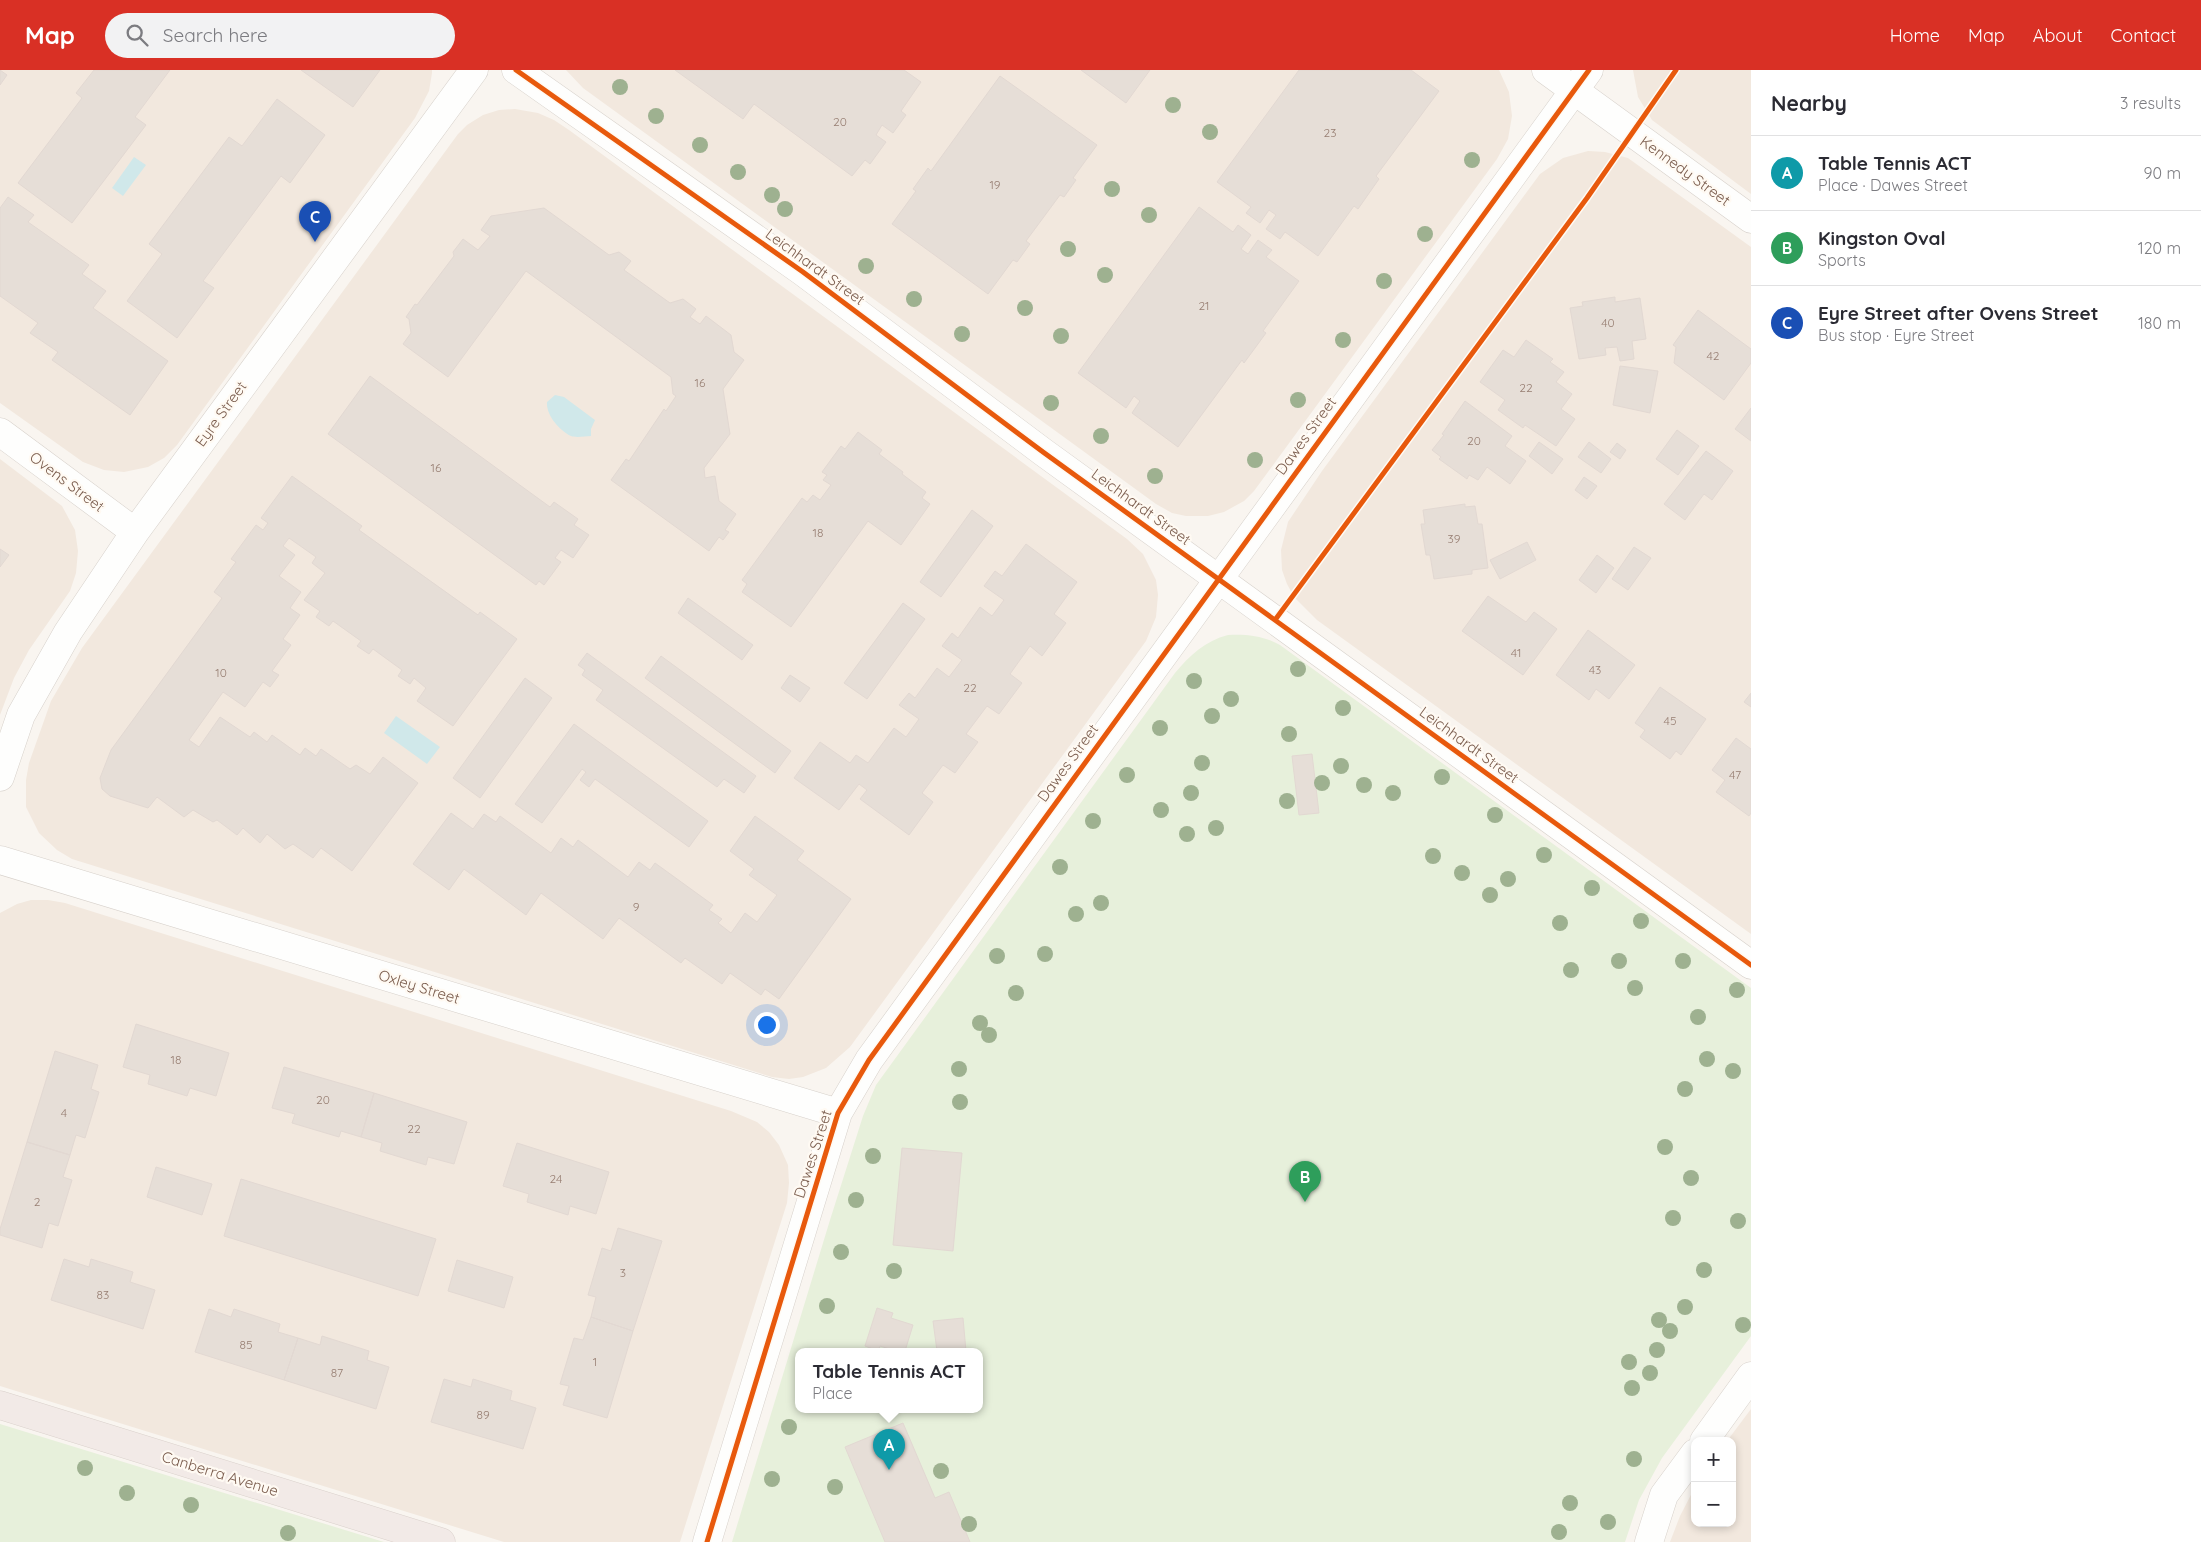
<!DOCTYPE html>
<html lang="en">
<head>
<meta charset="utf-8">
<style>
  :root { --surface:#fff; --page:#f2f2f3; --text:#2b2b33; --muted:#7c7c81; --line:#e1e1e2; --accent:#d93025 }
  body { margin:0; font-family:Quicksand,sans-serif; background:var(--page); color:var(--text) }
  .controls { position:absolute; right:15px; bottom:15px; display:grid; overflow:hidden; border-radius:10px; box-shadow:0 2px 8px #0003 }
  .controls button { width:45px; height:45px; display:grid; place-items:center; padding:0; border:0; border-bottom:1px solid var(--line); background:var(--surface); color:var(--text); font:25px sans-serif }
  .you { position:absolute; left:766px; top:954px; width:18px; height:18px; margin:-12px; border:4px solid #fff; border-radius:50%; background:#1a73e8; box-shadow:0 0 0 8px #1a73e833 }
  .badge { display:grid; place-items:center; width:32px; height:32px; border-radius:50%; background:var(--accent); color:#fff; font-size:16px; font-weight:700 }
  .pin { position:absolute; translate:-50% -41px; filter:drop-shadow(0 1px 2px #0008) }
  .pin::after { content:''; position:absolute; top:26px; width:18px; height:15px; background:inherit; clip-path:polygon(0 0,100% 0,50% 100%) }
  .popup { position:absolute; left:795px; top:1278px; width:188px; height:65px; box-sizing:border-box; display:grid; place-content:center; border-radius:10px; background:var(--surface); filter:drop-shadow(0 1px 4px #0005); font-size:16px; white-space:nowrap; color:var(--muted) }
  .popup b { font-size:19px; color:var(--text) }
  .popup::after { content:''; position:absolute; left:50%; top:100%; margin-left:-10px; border:10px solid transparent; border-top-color:var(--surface) }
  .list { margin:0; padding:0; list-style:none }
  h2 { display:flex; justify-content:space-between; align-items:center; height:65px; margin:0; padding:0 20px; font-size:21px }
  h2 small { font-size:16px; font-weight:400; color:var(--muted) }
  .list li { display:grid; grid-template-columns:32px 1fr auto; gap:15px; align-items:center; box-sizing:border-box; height:75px; padding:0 20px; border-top:1px solid var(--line) }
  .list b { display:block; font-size:19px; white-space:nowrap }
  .list p { margin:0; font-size:16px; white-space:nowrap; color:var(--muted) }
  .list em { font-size:16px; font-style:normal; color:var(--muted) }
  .icon { flex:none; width:28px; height:28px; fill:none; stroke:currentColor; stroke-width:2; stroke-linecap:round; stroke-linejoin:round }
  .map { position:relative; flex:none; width:1751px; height:1472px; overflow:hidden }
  header { display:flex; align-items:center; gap:30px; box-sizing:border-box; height:70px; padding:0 25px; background:var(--accent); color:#fff }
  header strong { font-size:24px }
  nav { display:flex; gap:28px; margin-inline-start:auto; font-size:18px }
  .search { width:350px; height:45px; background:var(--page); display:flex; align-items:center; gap:12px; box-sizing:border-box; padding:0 18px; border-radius:28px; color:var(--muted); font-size:19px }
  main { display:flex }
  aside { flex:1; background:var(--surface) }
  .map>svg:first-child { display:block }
  .residential { fill:#f2e8de }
  .green { fill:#e7f0db; fill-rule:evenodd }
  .water { fill:#d0e8ea }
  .building { fill:#e6ded7; stroke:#e2d8d2 }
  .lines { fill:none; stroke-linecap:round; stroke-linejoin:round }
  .street-casing { stroke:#d7d1cb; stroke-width:29 }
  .highway-casing { stroke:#dad1cc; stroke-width:29 }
  .street { stroke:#fefefd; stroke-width:28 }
  .highway { stroke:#f2eae7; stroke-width:28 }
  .cycleway-casing { stroke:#fffaf3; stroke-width:8 }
  .cycleway { stroke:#e8590c; stroke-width:5 }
  .tree { fill:#9eb190 }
  .labels { text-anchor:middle; stroke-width:4.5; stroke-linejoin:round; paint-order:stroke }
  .number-label { font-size:12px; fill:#977e72 }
  .street-label { font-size:15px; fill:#7a5c4d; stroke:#fffaf3 }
</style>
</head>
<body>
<header>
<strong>Map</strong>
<div class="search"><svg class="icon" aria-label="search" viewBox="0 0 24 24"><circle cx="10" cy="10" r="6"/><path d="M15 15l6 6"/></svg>Search here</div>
<nav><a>Home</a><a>Map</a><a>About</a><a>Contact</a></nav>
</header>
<main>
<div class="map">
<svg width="1751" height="1472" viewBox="0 0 1751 1472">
  <rect width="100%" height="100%" fill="#f9f5f0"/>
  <!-- residential -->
  <path class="residential" d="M0,0H432V3L429,21L415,48L177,375L164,388L148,397L124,402L104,400L83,392L0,333Z
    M566,0H1499L1509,22L1512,46L1508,69L1497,89L1254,421L1244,431L1224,442L1208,446H1186L1172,443L1156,434L583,18Z
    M1633,0H1751V124L1652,50L1638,27Z
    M515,39L538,43L554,50L569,60L1127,469L1143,484L1156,510L1158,525L1156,547L1146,571L850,977L826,998L803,1007L789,1009L772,1007L72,789L57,780L39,763L26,737V710L29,693L51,631L82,578L458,64L467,55L483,45L499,40Z
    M1588,81L1605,82L1628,88L1751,177V864L1317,550L1294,527L1287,514L1282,500L1281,480L1288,452L1322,401L1540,104L1563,88Z
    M0,389L62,436L75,460L78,481L76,503L70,521L29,580L14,608L0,645Z
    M31,830H48L65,833L731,1041L757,1052L769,1062L779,1075L788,1095L789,1113L787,1133L680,1472H504L0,1316V843L17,834Z
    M1751,1339V1472H1670L1680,1446L1695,1417V1453H1732V1371H1727Z"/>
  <!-- green -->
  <path class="green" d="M1228,565C1247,564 1264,566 1280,575L1751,918V1266L1662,1388L1639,1430L1625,1472H732L830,1150L863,1046L876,1015L1175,603C1190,585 1205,571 1228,565ZM799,1281H979V1339H799Z
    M0,1354L384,1472H0Z"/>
  <!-- water -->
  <path class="water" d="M134,87L146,95L123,126L112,118Z
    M555,325L564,327L595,350L591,359V366C586,366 576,368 571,366C559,360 546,345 547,332Z
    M396,646L440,677L427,694L384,663Z"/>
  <!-- building -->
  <path class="building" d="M0,0L7,5L0,15Z
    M94,0H170L135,47L146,55L72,153L18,113L82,28L76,23Z
    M301,0H380L353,37Z
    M675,0H904L921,12L901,41L906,45L893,63L882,55L876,65L886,72L870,94L865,90L852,106L754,34L743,49Z
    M1081,0H1150L1126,33Z
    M1299,0H1411L1439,21L1376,106L1379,109L1358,139L1354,136L1318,186L1285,162L1280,169L1266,159L1276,145L1269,140L1260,153L1246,143L1251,137L1217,112Z
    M1000,6L1097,75L1073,108L1076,110L1064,127L1060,125L1026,171L1030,174L1017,192L1013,190L988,224L892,154L916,121L913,119L928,98L931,101Z
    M277,29L325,65L290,113L281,106L203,211L214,218L177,268L127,231L162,184L149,174L229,67L242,76Z
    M8,127L34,145L28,152L89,195L82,204L106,221L93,238L168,291L130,345L52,290L58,282L30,263L38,253L0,226V138Z
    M1199,137L1233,162L1238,155L1251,165L1241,179L1248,184L1258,170L1272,180L1266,187L1299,211L1263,261L1266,263L1244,293L1242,290L1178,377L1132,343L1140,331L1134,326L1126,338L1078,303Z
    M544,138L609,185L619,182L631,191L624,200L670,233L683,229L696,239L690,247L700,254L706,246L731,265L734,282L744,290L723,319L730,364L704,398L705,408L715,406L719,431L736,444L725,460L729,462L723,470L719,467L709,481L611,410L626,389L629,391L664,339L666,341L676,326L673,324L671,307L526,201L448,307L403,274L411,263L409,249L406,247L415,234L417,235L454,186L453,182L463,169L478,180L490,166L481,160L491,146Z
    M1615,227V232L1640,228L1646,269L1632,271L1634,289L1620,291L1617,277L1605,278L1606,285L1579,289L1570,238L1583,236L1582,232Z
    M1698,240L1751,279V293L1724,330L1674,293L1676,277L1673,275Z
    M1526,270L1553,289L1550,292L1564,302L1556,312L1572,324L1561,339L1575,349L1556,376L1525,355L1523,358L1498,340L1505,330L1480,312L1503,280L1514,287Z
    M1620,296L1658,301L1650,343L1613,335Z
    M370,306L550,437L554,432L578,449L574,455L589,465L573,488L561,480L555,488L561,492L544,515L539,511L536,515L328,364Z
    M1465,331L1512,366L1505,376L1526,391L1510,414L1487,397L1478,410L1469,405L1467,409L1439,389L1441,387L1432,380L1444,365L1442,364Z
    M1751,338V371L1735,359Z
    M1677,360L1699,376L1678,405L1656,389Z
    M858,362L882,380L879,384L903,402L902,404L926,422L922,428L930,434L901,475L868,451L791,557L742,522L747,514L742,510L802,428L807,432L813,425L820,430L831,415L823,410L827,405L822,402L841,376L845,379Z
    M1539,372L1563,389L1552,404L1529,386Z
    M1589,372L1611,389L1601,403L1578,387Z
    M1617,373L1626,380L1620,389L1610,382Z
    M1706,381L1733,401L1712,430L1704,424L1685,450L1664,434Z
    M292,406L362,456L359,460L478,545L480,542L517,569L453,656L417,631L426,618L414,608L410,614L398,606L402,600L373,579L369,584L357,576L361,571L333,551L329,556L316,547L320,541L304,530L325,503L312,493L316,487L289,468L283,476L295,485L279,506L301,522L290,538L300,545L283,569L291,575L272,601L279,605L270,617L263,612L245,637L223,622L189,670L199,677L220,647L250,667L254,662L267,672L272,665L300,685L305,678L316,686L321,679L350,699L356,695L370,704L383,687L418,713L352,801L321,778L313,788L293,774L285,779L267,764L260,773L243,758L237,765L217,750L213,752L193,740L184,747L157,727L148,738L110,726L102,719L100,708L111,680L222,528L214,522L236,492L231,489L256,455L263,460L268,453L261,448Z
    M1584,407L1597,416L1587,429L1575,420Z
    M1465,434V437L1475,436L1478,454H1482L1488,498L1472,500V504L1434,509L1430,485H1426L1421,454H1425L1423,440Z
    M972,440L993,456L941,527L920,512Z
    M1527,472L1536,490L1500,509L1490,490Z
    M1026,474L1077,512L1054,544L1066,553L1042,586L1030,576L1010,604L1022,613L999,644L987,636L966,664L978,672L955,703L943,695L922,723L933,732L909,765L860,729L867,720L859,714L839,740L794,708L820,672L850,693L856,685L868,693L894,658L906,667L919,649L899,635L909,623L915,628L937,598L949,607L962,590L942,576L952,563L958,568L980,537L992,546L1004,530L984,516L995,501L1002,506Z
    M1634,477L1651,488L1628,520L1612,509Z
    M0,479L9,485L0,497Z
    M1597,485L1614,498L1596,523L1579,510Z
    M1488,526L1526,552L1534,542L1557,559L1523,605L1462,561Z
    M688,528L753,575L742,590L678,543Z
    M903,533L925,549L867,629L844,613Z
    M1588,560L1635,595L1609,629L1596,619L1589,630L1556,605Z
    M587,583L756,706L744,723L724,709L717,717L596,630L603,620L582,605L585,600L578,595Z
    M661,586L791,681L775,703L645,608Z
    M790,605L810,618L800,632L781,618Z
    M525,608L552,628L480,728L453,708Z
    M1660,617L1706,649L1681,685L1676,681L1670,689L1640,667L1645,660L1635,653Z
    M1751,623V637L1744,632Z
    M574,654L708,751L689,777L595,709L589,717L580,710L586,702L582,699L542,753L515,734Z
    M1736,668L1751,679V743L1749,746L1716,722L1725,710L1712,700Z
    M1312,684L1319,743L1299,745L1292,686Z
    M451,743L473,759L484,744L496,752L500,746L551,783L561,768L573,777L578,770L628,807L639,792L650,800L655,793L713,835L709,840L722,849L718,853L731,863L745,843L757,852L777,825L749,805L754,799L730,781L755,746L804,781L797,790L851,829L779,929L765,919L761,925L730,903L722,914L685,888L681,893L619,848L603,869L541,823L526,845L464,799L449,820L413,794Z
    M136,954L229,983L216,1026L190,1018L187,1026L148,1014L150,1005L123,997Z
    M55,981L98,995L91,1019L99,1022L85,1068L76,1065L70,1085L27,1072Z
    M284,997L374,1023L361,1067L341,1061L339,1067L292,1053L295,1044L272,1038Z
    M374,1023L467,1052L454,1094L428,1087L426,1095L380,1081L382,1073L361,1067Z
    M27,1072L70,1085L63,1107L72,1110L58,1156L49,1153L42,1178L0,1165V1159Z
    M517,1073L609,1102L596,1144L570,1136L568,1145L527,1132L529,1124L503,1116Z
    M902,1078L962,1083L953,1181L893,1175Z
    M156,1097L212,1114L202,1145L147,1127Z
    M241,1109L436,1169L418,1226L224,1166Z
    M618,1158L662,1171L633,1261L591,1247L596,1227L588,1225L602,1178L611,1181Z
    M64,1189L89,1197L91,1189L133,1202L130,1212L155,1220L143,1259L51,1230Z
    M457,1190L513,1207L504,1238L448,1221Z
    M877,1238L893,1243L891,1248L913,1255L905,1281H896L880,1276L878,1281L865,1276Z
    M209,1239L231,1247L234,1239L280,1254L278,1262L298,1268L284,1310L195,1282Z
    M591,1247L633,1261L607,1348L563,1335L569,1316L560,1314L574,1268L583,1270Z
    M963,1248L966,1281H937L933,1251Z
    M322,1266L369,1281L367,1290L389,1297L376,1339L284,1310L298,1268L320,1275Z
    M444,1309L471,1317L473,1309L512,1321L510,1330L536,1338L523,1379L431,1352Z
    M903,1353L935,1428L949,1422L970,1472H885L845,1377Z"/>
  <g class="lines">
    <defs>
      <path id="street" d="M516,0L803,202L1043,382L1751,895
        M1546,0L1751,149
        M0,362L135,462
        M0,707L21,645L68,562L135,462L474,0
        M0,790L838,1043
        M1704,1371L1751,1306
        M707,1472L838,1043L869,990L1589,0
        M1649,1472L1664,1425L1695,1383"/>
      <path id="highway" d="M0,1335L441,1472"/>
    </defs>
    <!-- street casing -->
    <use href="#street" class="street-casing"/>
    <!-- highway casing -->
    <use href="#highway" class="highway-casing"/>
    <!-- street -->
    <use href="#street" class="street"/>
    <!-- highway -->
    <use href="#highway" class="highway"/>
    <defs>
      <path id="cycleway" d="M516,0L803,202L1043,382L1751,895
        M1275,550L1587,128L1676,0
        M707,1472L838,1043L869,990L1589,0"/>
    </defs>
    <!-- cycleway casing -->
    <use href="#cycleway" class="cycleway-casing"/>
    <!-- cycleway -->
    <use href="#cycleway" class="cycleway"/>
  </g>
  <!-- trees -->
  <g class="tree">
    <circle cx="620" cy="17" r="8"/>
    <circle cx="1173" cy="35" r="8"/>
    <circle cx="656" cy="46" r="8"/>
    <circle cx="1210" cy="62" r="8"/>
    <circle cx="700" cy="75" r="8"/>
    <circle cx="1472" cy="90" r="8"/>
    <circle cx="738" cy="102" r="8"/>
    <circle cx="1112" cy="119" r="8"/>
    <circle cx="772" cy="125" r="8"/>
    <circle cx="785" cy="139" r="8"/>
    <circle cx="1149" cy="145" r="8"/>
    <circle cx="1425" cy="164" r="8"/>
    <circle cx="1068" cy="179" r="8"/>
    <circle cx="866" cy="196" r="8"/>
    <circle cx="1105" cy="205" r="8"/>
    <circle cx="1384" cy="211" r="8"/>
    <circle cx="914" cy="229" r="8"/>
    <circle cx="1025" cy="238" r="8"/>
    <circle cx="962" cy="264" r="8"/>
    <circle cx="1061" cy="266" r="8"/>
    <circle cx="1343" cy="270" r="8"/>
    <circle cx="1298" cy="330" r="8"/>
    <circle cx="1051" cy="333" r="8"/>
    <circle cx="1101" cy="366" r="8"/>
    <circle cx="1255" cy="390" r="8"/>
    <circle cx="1155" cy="406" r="8"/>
    <circle cx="1298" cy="599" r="8"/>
    <circle cx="1194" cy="611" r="8"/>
    <circle cx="1231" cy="629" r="8"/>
    <circle cx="1343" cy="638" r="8"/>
    <circle cx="1212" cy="646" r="8"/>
    <circle cx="1160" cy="658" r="8"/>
    <circle cx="1289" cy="664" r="8"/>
    <circle cx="1202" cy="693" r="8"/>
    <circle cx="1341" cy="696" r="8"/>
    <circle cx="1127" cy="705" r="8"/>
    <circle cx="1442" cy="707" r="8"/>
    <circle cx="1322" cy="713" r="8"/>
    <circle cx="1364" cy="715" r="8"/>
    <circle cx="1191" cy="723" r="8"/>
    <circle cx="1393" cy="723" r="8"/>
    <circle cx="1287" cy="731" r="8"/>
    <circle cx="1161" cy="740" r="8"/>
    <circle cx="1495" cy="745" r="8"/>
    <circle cx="1093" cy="751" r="8"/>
    <circle cx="1216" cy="758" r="8"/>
    <circle cx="1187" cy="764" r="8"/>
    <circle cx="1544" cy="785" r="8"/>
    <circle cx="1433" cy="786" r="8"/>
    <circle cx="1060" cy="797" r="8"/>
    <circle cx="1462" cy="803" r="8"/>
    <circle cx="1508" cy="809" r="8"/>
    <circle cx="1592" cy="818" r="8"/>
    <circle cx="1490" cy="825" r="8"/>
    <circle cx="1101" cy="833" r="8"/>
    <circle cx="1076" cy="844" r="8"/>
    <circle cx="1641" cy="851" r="8"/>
    <circle cx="1560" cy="853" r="8"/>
    <circle cx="1045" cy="884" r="8"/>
    <circle cx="997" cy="886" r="8"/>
    <circle cx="1619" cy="891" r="8"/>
    <circle cx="1683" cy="891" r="8"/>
    <circle cx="1571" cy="900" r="8"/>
    <circle cx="1635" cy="918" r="8"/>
    <circle cx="1737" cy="920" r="8"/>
    <circle cx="1016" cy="923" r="8"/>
    <circle cx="1698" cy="947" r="8"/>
    <circle cx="980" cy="953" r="8"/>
    <circle cx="989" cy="965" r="8"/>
    <circle cx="1707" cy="989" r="8"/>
    <circle cx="959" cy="999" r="8"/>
    <circle cx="1733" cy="1001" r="8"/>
    <circle cx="1685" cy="1019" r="8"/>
    <circle cx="960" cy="1032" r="8"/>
    <circle cx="1665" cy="1077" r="8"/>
    <circle cx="873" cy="1086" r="8"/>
    <circle cx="1691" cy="1108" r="8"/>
    <circle cx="856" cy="1130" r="8"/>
    <circle cx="1673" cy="1148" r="8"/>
    <circle cx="1738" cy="1151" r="8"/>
    <circle cx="841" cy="1182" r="8"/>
    <circle cx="1704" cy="1200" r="8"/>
    <circle cx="894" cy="1201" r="8"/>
    <circle cx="827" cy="1236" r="8"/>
    <circle cx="1685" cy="1237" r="8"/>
    <circle cx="1659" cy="1250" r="8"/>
    <circle cx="1743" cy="1255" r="8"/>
    <circle cx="1670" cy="1261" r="8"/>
    <circle cx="1657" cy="1280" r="8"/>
    <circle cx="1629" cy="1292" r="8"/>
    <circle cx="1650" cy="1303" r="8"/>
    <circle cx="1632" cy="1318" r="8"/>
    <circle cx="789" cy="1357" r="8"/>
    <circle cx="1634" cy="1389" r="8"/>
    <circle cx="85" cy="1398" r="8"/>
    <circle cx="941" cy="1401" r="8"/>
    <circle cx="772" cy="1409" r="8"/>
    <circle cx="835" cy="1417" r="8"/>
    <circle cx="127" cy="1423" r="8"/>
    <circle cx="1570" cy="1433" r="8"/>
    <circle cx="191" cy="1435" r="8"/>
    <circle cx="1608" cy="1452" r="8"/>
    <circle cx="969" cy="1454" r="8"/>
    <circle cx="1559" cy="1462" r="8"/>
    <circle cx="288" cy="1463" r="8"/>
  </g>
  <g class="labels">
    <!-- number labels -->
    <g class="number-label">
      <text x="840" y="56">20</text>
      <text x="1330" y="67">23</text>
      <text x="995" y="119">19</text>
      <text x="1204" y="240">21</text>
      <text x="1608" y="257">40</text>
      <text x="1713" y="290">42</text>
      <text x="700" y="317">16</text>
      <text x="1526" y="322">22</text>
      <text x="1474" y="375">20</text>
      <text x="436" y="402">16</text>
      <text x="818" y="467">18</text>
      <text x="1454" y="473">39</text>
      <text x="1516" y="587">41</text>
      <text x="1595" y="604">43</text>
      <text x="221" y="607">10</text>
      <text x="970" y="622">22</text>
      <text x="1670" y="655">45</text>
      <text x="1735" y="709">47</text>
      <text x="636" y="841">9</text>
      <text x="176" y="994">18</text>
      <text x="323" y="1034">20</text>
      <text x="64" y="1047">4</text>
      <text x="414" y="1063">22</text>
      <text x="556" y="1113">24</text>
      <text x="37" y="1136">2</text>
      <text x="623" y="1207">3</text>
      <text x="103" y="1229">83</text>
      <text x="246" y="1279">85</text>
      <text x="595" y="1296">1</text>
      <text x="337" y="1307">87</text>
      <text x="483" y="1349">89</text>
    </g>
    <!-- street labels -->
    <g class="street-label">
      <text transform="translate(1685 101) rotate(36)" y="5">Kennedy Street</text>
      <text transform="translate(815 197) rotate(36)" y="5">Leichhardt Street</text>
      <text transform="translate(221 344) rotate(-54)" y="5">Eyre Street</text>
      <text transform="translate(1306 366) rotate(-54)" y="5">Dawes Street</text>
      <text transform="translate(67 412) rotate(37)" y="5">Ovens Street</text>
      <text transform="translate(1141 437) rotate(36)" y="5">Leichhardt Street</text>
      <text transform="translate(1469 675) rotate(36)" y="5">Leichhardt Street</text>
      <text transform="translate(1068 693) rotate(-54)" y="5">Dawes Street</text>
      <text transform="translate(419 917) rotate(17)" y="5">Oxley Street</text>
      <text transform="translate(813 1084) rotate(-72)" y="5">Dawes Street</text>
      <text transform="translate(220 1404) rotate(17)" y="5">Canberra Avenue</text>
    </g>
  </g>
</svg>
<div class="controls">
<button>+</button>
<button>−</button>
</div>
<div class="you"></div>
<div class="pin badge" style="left:889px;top:1400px;background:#0f9aa8">A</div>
<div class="popup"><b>Table Tennis ACT</b>Place</div>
<div class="pin badge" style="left:1305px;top:1132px;background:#2e9e5b">B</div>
<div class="pin badge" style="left:315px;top:172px;background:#1a4fb4">C</div>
</div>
<aside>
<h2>Nearby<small>3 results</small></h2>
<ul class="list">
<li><span class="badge" style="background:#0f9aa8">A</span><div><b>Table Tennis ACT</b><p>Place · Dawes Street</p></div><em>90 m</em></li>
<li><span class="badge" style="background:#2e9e5b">B</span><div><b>Kingston Oval</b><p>Sports</p></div><em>120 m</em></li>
<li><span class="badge" style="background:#1a4fb4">C</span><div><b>Eyre Street after Ovens Street</b><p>Bus stop · Eyre Street</p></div><em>180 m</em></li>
</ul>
</aside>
</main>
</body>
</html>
